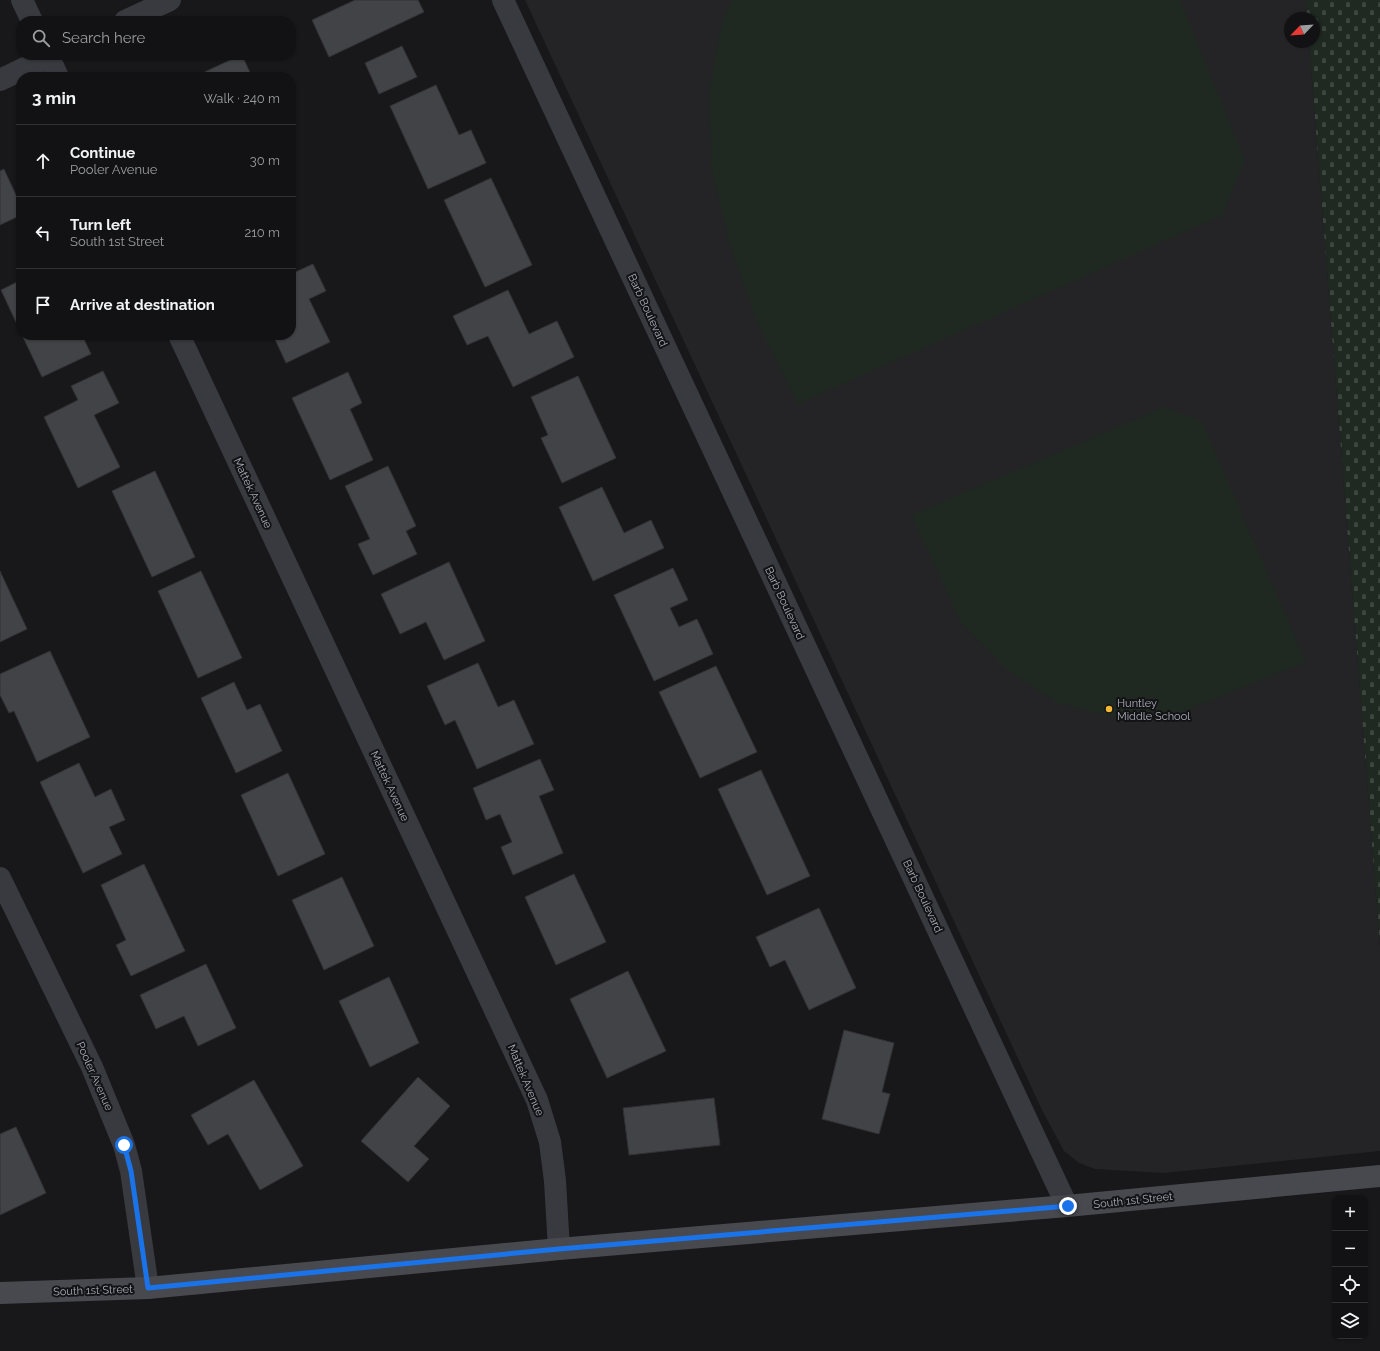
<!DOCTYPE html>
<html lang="en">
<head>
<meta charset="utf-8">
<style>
  :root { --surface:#121214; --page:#1b1b1d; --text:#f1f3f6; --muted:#9c9ea0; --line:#313234 }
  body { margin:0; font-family:Raleway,sans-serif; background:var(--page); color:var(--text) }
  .controls { position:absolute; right:12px; bottom:12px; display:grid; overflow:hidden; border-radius:8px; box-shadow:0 1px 3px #0004 }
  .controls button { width:36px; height:36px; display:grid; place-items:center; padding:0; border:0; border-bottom:1px solid var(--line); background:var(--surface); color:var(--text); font:20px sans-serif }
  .compass { position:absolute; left:1284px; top:12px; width:36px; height:36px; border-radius:50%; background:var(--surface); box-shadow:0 1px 3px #0004; rotate:245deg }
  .stop { position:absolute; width:12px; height:12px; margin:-9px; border:3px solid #1a73e8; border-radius:50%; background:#fff }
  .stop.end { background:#1a73e8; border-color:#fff; box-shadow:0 1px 4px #0008 }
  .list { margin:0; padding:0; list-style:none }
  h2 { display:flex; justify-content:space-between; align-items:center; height:52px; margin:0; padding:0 16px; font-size:17px }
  h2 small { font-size:13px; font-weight:400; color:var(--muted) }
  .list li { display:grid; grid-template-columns:26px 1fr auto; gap:12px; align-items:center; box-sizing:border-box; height:72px; padding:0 16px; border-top:1px solid var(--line) }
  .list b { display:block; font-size:15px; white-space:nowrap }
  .list p { margin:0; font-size:13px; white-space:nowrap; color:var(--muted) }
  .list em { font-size:13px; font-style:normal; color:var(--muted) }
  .icon { flex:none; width:22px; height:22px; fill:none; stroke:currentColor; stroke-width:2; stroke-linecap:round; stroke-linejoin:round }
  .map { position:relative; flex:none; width:1380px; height:1351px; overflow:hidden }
  .search { position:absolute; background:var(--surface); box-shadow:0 1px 3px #0004; left:16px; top:16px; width:280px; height:44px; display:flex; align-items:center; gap:10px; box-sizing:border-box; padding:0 14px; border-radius:16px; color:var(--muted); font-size:15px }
  .panel { position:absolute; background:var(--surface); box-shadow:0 1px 3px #0004; left:16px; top:72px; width:280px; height:268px; border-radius:16px }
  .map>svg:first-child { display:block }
  .built { fill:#242427 }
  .cemetery { fill:url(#cemetery-stones) }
  .garden { fill:#1f2821 }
  .building { fill:#424347; stroke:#323236 }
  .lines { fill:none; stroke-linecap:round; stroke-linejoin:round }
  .street { stroke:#393a3f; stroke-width:22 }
  .secondary { stroke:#47494f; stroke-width:22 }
  .route { stroke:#1a73e8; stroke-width:5 }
  .poi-dot { fill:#f5b734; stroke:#131315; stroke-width:1.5 }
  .labels { text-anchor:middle; stroke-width:4; stroke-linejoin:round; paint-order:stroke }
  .street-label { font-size:11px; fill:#aaaeba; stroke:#131315 }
  .poi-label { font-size:11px; fill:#aaaeba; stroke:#131315; text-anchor:start }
</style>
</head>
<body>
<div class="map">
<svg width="1380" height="1351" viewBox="0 0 1380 1351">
  <defs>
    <pattern id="cemetery-stones" width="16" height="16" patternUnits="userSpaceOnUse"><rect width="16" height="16" fill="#1f2821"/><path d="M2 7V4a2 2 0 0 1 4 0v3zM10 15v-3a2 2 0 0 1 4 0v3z" fill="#3d453f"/></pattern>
  </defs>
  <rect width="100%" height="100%" fill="#18181a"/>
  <!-- built -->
  <path class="built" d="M525,0H1306L1307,18H1290V42H1309L1380,947V1151L1164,1173L1095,1169L1079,1163L1064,1151L1042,1110Z"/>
  <!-- cemetery -->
  <path class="cemetery" d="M1306,0H1380V947L1309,42H1314V18H1307Z"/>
  <!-- garden -->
  <path class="garden" d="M732,0H1180L1245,160L1223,215L798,404L758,325L729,242L711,166L709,90L722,22Z
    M1164,407L1202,421L1306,662L1180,713L1115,718L1058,703L1007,670L961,623L911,515Z"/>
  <!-- building -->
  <path class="building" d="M355,0H418L424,12L329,57L312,20Z
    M402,46L417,77L379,94L365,63Z
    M242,55L252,77H194L241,55Z
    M436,85L459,135L471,130L486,163L428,189L390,106Z
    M4,169L21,206V215L0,225V171Z
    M491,178L532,265L485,287L444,200Z
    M313,264L326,291L309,299L330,342L286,363L273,335H291V274Z
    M21,280V333L1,290Z
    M508,290L529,334L557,321L574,357L513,387L488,336L467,345L453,316Z
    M22,335H82L91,354L42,377Z
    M103,371L119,403L94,415L120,467L78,488L44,417L78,400L71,386Z
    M348,372L362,403L350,409L373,460L330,480L292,398Z
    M578,376L616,458L562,483L541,438L548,435L531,397Z
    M388,466L416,526L406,531L417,554L373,575L358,544L370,539L345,486Z
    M155,471L195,557L152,577L112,491Z
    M602,487L624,533L651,520L664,548L593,581L559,507Z
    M449,562L485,641L444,660L426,622L400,634L381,594Z
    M673,568L688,600L670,608L679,627L697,619L713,654L654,681L614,595Z
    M0,571L27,629L0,642Z
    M201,571L242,658L198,678L158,591Z
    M50,651L90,737L37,762L14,711L9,713L0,695V674Z
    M478,663L498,707L514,700L534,744L477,769L455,720L445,725L427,686Z
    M716,666L757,752L700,778L659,692Z
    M234,682L247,710L260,704L282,751L236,773L201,698Z
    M540,759L554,790L539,796L563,853L513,875L501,847L512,842L500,814L486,820L473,788Z
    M79,763L95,797L111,789L125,820L109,827L122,854L83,873L40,782Z
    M761,770L810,876L767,895L718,789Z
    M288,773L325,854L278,876L241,795Z
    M144,864L185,951L131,976L116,945L126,940L101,885Z
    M574,874L606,942L556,965L525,897Z
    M342,877L374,946L324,970L292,900Z
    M819,908L856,988L809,1010L785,960L770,967L756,937Z
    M206,964L236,1028L198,1046L184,1016L156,1029L140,995Z
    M628,971L666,1051L607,1078L570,999Z
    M389,977L419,1043L370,1067L339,1001Z
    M844,1030L894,1043L882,1092L890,1094L879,1134L822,1119Z
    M418,1077L450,1106L414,1146L429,1159L408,1182L361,1141Z
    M254,1080L303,1166L260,1190L228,1134L208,1145L191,1115Z
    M714,1098L720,1145L629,1155L623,1108Z
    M16,1127L46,1193L0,1215V1134Z"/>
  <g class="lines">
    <!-- street -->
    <path class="street" d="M22,0L32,21
      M503,0L1067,1206
      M125,21L170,0
      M48,55L58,77
      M0,80L52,55
      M179,335L537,1100L550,1142L555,1181L559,1249
      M0,878L92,1067L124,1145L131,1171L148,1288"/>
    <!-- secondary -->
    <path class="secondary" d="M0,1293L148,1288L559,1249L1067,1206L1380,1176"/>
  </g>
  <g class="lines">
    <!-- route -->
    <path class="route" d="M124,1145L131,1171L148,1288L559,1249L1068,1206"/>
  </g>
  <!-- markers -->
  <circle class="poi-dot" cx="1109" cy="709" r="4"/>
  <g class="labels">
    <!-- street labels -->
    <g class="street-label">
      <text transform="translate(648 310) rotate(65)" y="4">Barb Boulevard</text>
      <text transform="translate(253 493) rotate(65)" y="4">Mattek Avenue</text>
      <text transform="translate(785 603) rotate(65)" y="4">Barb Boulevard</text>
      <text transform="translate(390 786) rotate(65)" y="4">Mattek Avenue</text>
      <text transform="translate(923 896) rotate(65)" y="4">Barb Boulevard</text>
      <text transform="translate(95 1076) rotate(66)" y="4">Pooler Avenue</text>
      <text transform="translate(526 1080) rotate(67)" y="4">Mattek Avenue</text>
      <text transform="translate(1133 1200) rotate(-6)" y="4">South 1st Street</text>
      <text transform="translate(93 1290) rotate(-2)" y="4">South 1st Street</text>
    </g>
    <!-- poi labels -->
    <g class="poi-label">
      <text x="1117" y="707">Huntley<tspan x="1117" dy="13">Middle School</tspan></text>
    </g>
  </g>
</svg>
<div class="controls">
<button>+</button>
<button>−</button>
<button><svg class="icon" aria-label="locate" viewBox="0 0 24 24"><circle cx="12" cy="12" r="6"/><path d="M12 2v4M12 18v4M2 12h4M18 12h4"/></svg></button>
<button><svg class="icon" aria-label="layers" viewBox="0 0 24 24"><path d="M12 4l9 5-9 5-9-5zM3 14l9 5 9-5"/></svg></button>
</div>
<svg class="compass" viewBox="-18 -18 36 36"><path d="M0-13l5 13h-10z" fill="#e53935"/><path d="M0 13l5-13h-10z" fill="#9c9ea0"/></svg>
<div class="stop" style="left:124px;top:1145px"></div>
<div class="stop end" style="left:1068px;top:1206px"></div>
<div class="search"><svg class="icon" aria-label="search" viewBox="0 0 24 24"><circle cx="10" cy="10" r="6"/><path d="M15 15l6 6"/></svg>Search here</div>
<section class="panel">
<h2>3 min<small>Walk · 240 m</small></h2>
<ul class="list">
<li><svg class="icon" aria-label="ahead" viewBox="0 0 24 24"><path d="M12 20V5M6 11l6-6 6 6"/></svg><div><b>Continue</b><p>Pooler Avenue</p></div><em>30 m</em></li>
<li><svg class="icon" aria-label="left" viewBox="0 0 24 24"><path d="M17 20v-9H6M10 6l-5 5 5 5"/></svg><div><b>Turn left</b><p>South 1st Street</p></div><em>210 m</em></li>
<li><svg class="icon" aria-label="arrive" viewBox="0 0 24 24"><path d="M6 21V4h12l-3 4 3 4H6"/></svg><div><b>Arrive at destination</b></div></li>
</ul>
</section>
</div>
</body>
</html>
